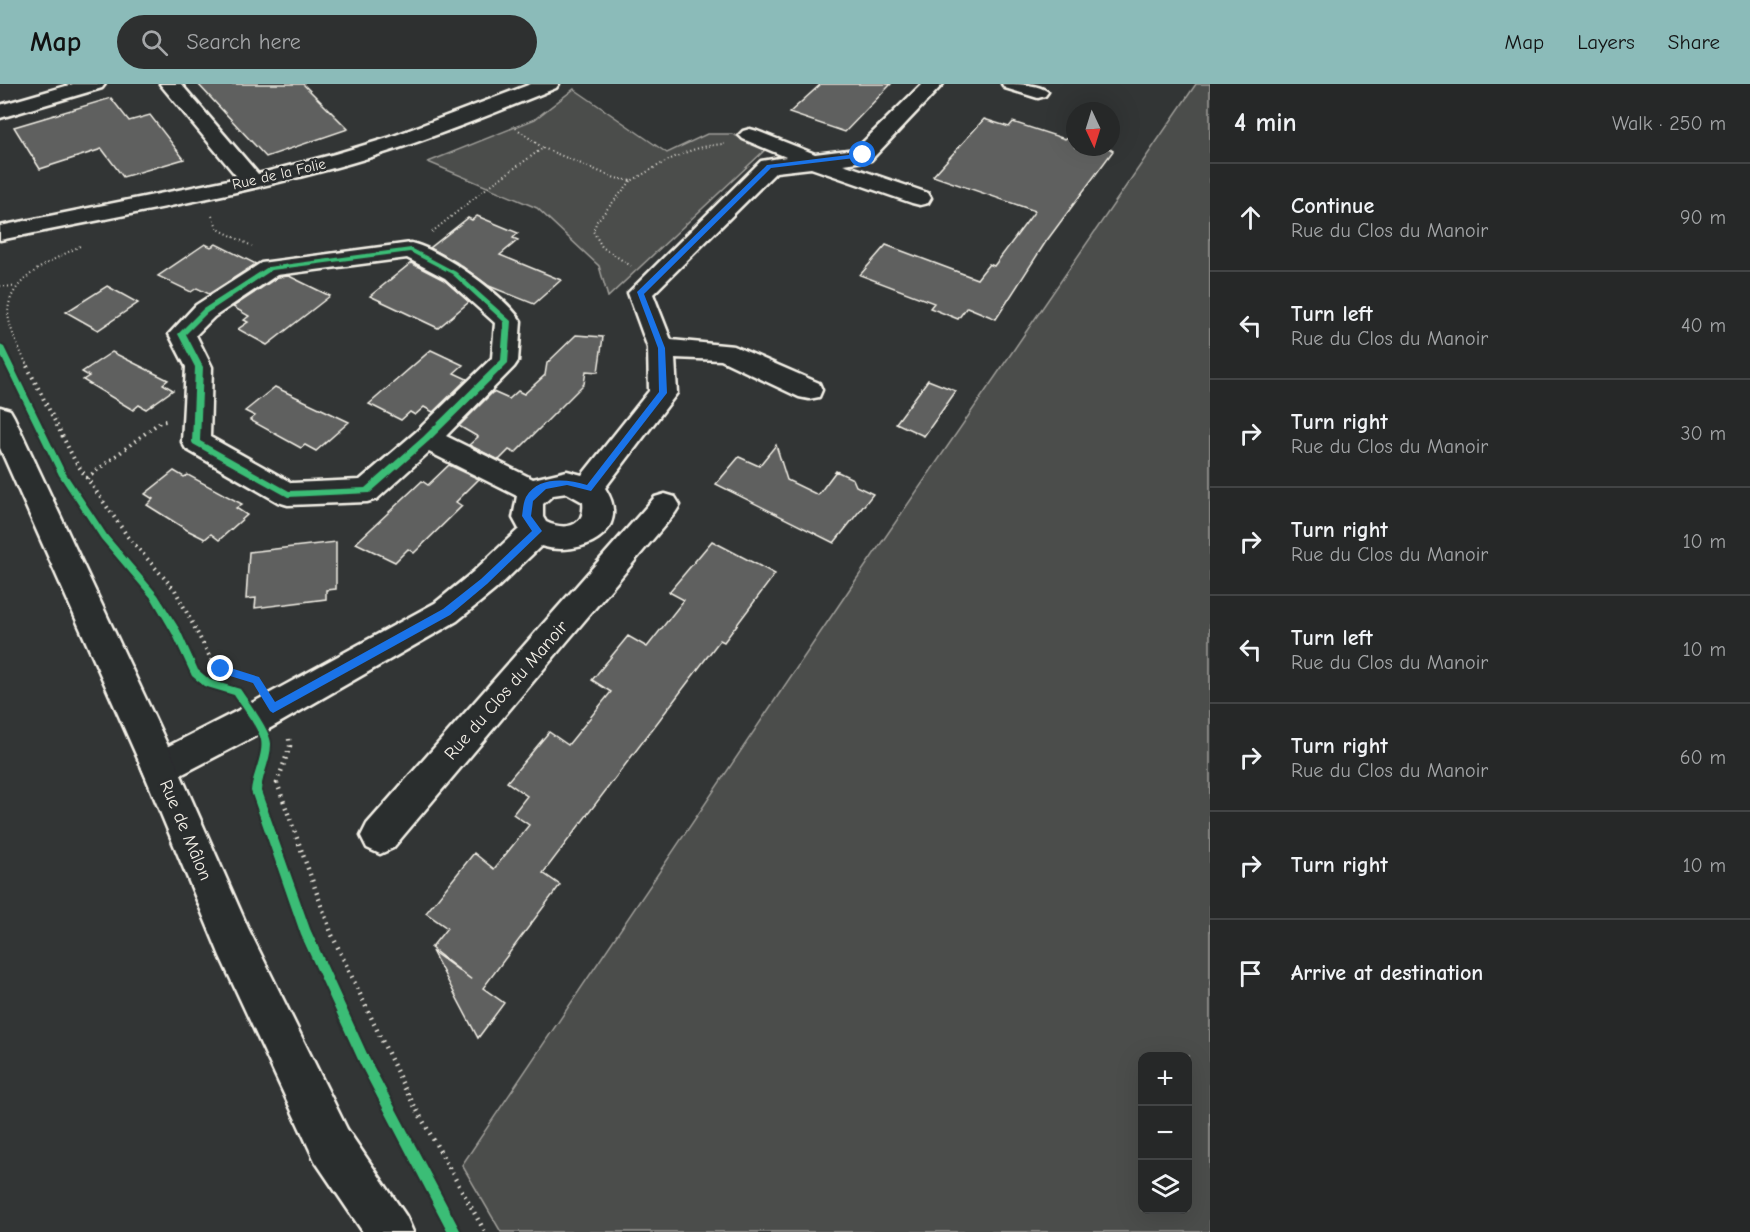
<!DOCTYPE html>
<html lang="en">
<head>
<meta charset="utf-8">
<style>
  :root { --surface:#262828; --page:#2e3030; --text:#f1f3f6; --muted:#a4a6a8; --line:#424445; --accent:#8bbbb9 }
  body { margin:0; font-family:"Comic Neue",sans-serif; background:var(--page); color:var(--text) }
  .controls { position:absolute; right:18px; bottom:18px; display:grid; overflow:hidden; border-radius:12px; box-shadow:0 6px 24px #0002 }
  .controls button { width:54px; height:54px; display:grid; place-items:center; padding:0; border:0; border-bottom:2px solid var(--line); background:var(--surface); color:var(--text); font:30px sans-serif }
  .compass { position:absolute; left:1066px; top:18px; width:54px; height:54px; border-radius:50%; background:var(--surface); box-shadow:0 6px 24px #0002; rotate:176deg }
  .stop { position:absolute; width:18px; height:18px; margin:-14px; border:4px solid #1a73e8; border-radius:50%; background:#fff }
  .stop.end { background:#1a73e8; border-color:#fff; box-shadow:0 2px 6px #0008 }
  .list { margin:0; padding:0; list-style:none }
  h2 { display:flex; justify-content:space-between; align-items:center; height:78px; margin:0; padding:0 24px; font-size:26px }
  h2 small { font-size:20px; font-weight:400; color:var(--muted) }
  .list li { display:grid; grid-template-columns:39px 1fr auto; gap:18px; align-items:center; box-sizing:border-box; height:108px; padding:0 24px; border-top:2px solid var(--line) }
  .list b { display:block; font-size:22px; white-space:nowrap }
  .list p { margin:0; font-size:20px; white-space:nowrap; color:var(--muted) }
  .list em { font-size:20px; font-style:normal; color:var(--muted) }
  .icon { flex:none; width:33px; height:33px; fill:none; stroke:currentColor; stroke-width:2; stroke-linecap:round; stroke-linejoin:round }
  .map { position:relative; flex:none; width:1210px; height:1148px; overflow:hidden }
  header { display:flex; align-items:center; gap:36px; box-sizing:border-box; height:84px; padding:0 30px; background:var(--accent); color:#111 }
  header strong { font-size:28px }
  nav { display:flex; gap:33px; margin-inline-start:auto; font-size:21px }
  .search { width:420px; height:54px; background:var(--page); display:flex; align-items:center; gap:15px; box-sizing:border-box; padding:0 21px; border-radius:33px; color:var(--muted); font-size:22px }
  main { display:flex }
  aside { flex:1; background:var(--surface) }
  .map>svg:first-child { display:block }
  .green { fill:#4b4d4c; stroke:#a09f9a; stroke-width:1.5; fill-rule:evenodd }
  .building { fill:#5f605f; stroke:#f4f1e8; stroke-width:1.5 }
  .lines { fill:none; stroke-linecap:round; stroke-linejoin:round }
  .minor-casing { stroke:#f4f1e8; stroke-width:5 }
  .major-casing { stroke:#f4f1e8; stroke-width:5 }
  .path-far2 { stroke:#f4f1e8; stroke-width:2; stroke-dasharray:1 3; stroke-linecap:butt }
  .path-far1 { stroke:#f4f1e8; stroke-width:4; stroke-dasharray:1.5 4.5; stroke-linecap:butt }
  .path { stroke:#f4f1e8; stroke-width:4.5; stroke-dasharray:1.5 5; stroke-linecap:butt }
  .minor { fill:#2a2d2e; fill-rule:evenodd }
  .major { fill:#2a2d2e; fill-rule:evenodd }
  .cycleway-casing { stroke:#2a2d2e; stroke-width:4 }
  .cycleway { fill:#3abd76; fill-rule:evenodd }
  .route { fill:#1a73e8 }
  .labels { text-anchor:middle; stroke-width:5; stroke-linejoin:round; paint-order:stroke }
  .far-street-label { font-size:15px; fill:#f4f1e8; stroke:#2a2d2e }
  .street-label { font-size:18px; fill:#f4f1e8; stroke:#2a2d2e }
</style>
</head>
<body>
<header>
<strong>Map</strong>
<div class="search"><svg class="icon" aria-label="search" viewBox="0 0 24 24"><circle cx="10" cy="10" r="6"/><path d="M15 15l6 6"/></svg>Search here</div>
<nav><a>Map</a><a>Layers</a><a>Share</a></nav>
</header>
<main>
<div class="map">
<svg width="1210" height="1148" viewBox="0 0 1210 1148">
  <rect width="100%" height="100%" fill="#323535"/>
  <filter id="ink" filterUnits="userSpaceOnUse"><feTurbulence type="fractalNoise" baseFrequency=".0167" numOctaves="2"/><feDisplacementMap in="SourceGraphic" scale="12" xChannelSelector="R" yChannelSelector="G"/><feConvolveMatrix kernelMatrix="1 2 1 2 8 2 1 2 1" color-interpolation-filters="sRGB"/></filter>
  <g filter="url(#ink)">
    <!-- green -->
    <path class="green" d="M1196,0H1210V1148H501L462,1081L849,506ZM1188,972V1126H1142V972Z
      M574,5L667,69L707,50H732L766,65L608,213L599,182L537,124L428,78L535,35Z"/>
    <!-- building -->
    <path class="building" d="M198,0H303L348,45L266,73Z
      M821,0H891L845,48L789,29Z
      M111,14L129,37L150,31L184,75L123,93L102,65L40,85L14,43Z
      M984,35L1009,43L1013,38L1065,55L1070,51L1075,53V63H1107L1113,67L1045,159L996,235L967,223L958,235L930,224L934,219L860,191L886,161L977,195L989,180L994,182L1035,127L933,92Z
      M477,132L518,149L513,154L518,156L500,171L561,196L534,220L489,202L456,178L430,164L468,134L472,136Z
      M205,160L211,163L216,160L256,180L209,210L197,204L191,208L158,192Z
      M411,179L444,196L469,218L438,244L370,212Z
      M289,192L330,212L267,261L238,245L248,238L244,236L249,232L233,223L278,193Z
      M107,202L138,219L98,246L66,228Z
      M576,251L603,253L598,288L586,287L584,300L515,369L509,366L499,376L469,361L478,353L459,342L493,308L509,315L518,307L524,310L545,291L547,279Z
      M431,266L463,281L454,289L467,295L433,328L424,323L415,331L410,328L401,336L369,320Z
      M112,268L168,296L163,300L173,306L146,325L139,321L133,326L83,296L89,292L82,288Z
      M928,296L956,307L924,352L896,339Z
      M275,303L349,338L316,367L305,361L301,364L250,336L255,332L245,327Z
      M776,361L787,396L818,411L836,387L853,395L856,402L873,410L834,459L716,400L739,373L759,382Z
      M449,381L479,395L456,418L462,422L414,469L408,465L395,478L356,459L422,397L428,401Z
      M174,387L184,393L188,391L242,420L236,424L247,431L219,456L211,450L205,455L187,446L147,421L153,415L145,410Z
      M712,457L775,490L724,558L720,556L543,789L560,801L483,904L504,919L478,954L432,867L472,896L431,864L447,844L426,829L474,769L494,785L529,741L513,730L527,712L507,698L549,648L568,661L611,608L592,596L628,552L647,563L684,516L669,508Z
      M336,458V505L326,506V515L255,524L256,514L246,515L249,468Z"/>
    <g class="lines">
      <defs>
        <path id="minor" d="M73,0H105L102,4L0,34V21Z
          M160,0H181L258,90L335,70L388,54L531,0H559L556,4C489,31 421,59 351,79C236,112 117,132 0,156V142L238,94Z
          M922,0H943L871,76L843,80L928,109L931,114L928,119L920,121L912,119L811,84L776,88L653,210L671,256L734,262L819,299L822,306L819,313L809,315L799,313L721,276L675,274L677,309L605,404C634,449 579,474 541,462L495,506L457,537L267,646L173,695L160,700L147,695L142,684L147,673L243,624L435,519L473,488L519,445L513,434L517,412L429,368L377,415L367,418L288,421L278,418L186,365L182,358L186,283L169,250L196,221L261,179L411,159C441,166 504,211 521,237L518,277L514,283L446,352L533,395L567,387L582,391L649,307L648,264L628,209L761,77L786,73L743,55L739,51L743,47L750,45L757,47L815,70L856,65ZM407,174L445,194L495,239L492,274L416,348L360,396L292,399L210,353L212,283L196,251L214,233L277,191ZM567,409L583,418C586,443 565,447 546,438L543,433V420L553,411Z
          M1002,0C1016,0 1039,0 1048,8L1045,12L1038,14L1005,4Z
          M665,410L675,413L680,421L675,429L393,764L380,770L367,764L361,752L367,740L655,413Z"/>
        <path id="major" d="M0,323L10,326L14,333L173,673L248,844L347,1045L406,1132L413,1148H363L315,1077L220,872L142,684L0,364Z"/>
      </defs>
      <!-- minor casing -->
      <use href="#minor" class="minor-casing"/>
      <!-- major casing -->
      <use href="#major" class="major-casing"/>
      <!-- path-far2 -->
      <path class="path-far2" d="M543,64L615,94L631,97C664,79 687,62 725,60
        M631,97L597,137L593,147L602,163L631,182
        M212,132L218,145L252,162
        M432,148L488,103L543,64L513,42
        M0,202L16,203
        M28,283C21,269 12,251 9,236C1,196 54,176 82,161"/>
      <!-- path-far1 -->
      <path class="path-far1" d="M27,282L75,377L128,453L175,506L212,577L221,585L256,596
        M87,394L160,338L166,337"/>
      <!-- path -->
      <path class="path" d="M289,655L290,662L277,699L332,851L404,1003L485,1148"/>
      <!-- minor -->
      <use href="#minor" class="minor"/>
      <!-- major -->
      <use href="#major" class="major"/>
      <defs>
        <path id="cycleway" d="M411,164L456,188L511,237L508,279L429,357L370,409L288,413L193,360L192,358L195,283L178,250L203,225L268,183ZM410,168L452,190L504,238L501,276L423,353L365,404L289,407L200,357L203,283L186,250L207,229L272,186Z
          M0,261L4,263L65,388L107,451L158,511L180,546L198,586L210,596L240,605C248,617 271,647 271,660C271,676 262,691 261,707L310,845L369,974L461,1148H448L361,982L301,851L251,707C252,692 264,670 261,656C260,647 240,620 234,611L204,602L192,592L173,551L152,515L101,455L59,391L0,270Z"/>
      </defs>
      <!-- cycleway casing -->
      <use href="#cycleway" class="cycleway-casing"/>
      <!-- cycleway -->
      <use href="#cycleway" class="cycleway"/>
    </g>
  </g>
  <!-- route -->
  <path class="route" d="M865,69L863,73L771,84L644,210L665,264L667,309L591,407L567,401L546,405L533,417L531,432L542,447L540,449L487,500L450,531L273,629L270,627L253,599L217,588V582L221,581L259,593L275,618L443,525L481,495L532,447L522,432C523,426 523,419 526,413C538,392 567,395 587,401L659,308L658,264L637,208L767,81Z"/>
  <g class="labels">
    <!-- far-street labels -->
    <g class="far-street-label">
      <text transform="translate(279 90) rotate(-13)" y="5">Rue de la Folie</text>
    </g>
    <!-- street labels -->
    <g class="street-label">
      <text transform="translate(506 606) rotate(-49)" y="6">Rue du Clos du Manoir</text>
      <text transform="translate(186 746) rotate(67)" y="6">Rue de Mâlon</text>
    </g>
  </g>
</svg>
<div class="controls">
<button>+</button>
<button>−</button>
<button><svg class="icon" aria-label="layers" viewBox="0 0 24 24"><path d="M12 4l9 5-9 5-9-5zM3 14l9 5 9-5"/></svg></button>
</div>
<svg class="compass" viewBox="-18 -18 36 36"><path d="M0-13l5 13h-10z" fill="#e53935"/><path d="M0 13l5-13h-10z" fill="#a4a6a8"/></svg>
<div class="stop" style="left:863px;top:71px"></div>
<div class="stop end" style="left:221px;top:585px"></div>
</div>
<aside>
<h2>4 min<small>Walk · 250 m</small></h2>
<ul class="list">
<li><svg class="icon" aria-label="ahead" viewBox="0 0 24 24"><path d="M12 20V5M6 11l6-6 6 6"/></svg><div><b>Continue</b><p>Rue du Clos du Manoir</p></div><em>90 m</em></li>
<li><svg class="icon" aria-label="left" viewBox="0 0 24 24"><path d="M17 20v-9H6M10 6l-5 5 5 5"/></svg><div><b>Turn left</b><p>Rue du Clos du Manoir</p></div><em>40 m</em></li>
<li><svg class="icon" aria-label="right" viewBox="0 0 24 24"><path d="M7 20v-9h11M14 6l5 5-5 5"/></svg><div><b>Turn right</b><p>Rue du Clos du Manoir</p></div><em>30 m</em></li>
<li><svg class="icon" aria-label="right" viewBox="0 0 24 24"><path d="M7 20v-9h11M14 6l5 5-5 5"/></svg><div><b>Turn right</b><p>Rue du Clos du Manoir</p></div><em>10 m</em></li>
<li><svg class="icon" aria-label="left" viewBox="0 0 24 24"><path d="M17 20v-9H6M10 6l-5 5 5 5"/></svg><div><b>Turn left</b><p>Rue du Clos du Manoir</p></div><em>10 m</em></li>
<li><svg class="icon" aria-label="right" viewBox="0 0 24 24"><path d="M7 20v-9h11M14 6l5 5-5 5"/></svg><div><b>Turn right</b><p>Rue du Clos du Manoir</p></div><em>60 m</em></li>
<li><svg class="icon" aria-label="right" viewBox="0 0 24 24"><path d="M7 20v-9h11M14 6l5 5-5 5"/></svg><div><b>Turn right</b></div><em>10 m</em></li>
<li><svg class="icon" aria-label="arrive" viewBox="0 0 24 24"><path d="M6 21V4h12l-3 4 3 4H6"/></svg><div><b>Arrive at destination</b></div></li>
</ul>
</aside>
</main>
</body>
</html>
